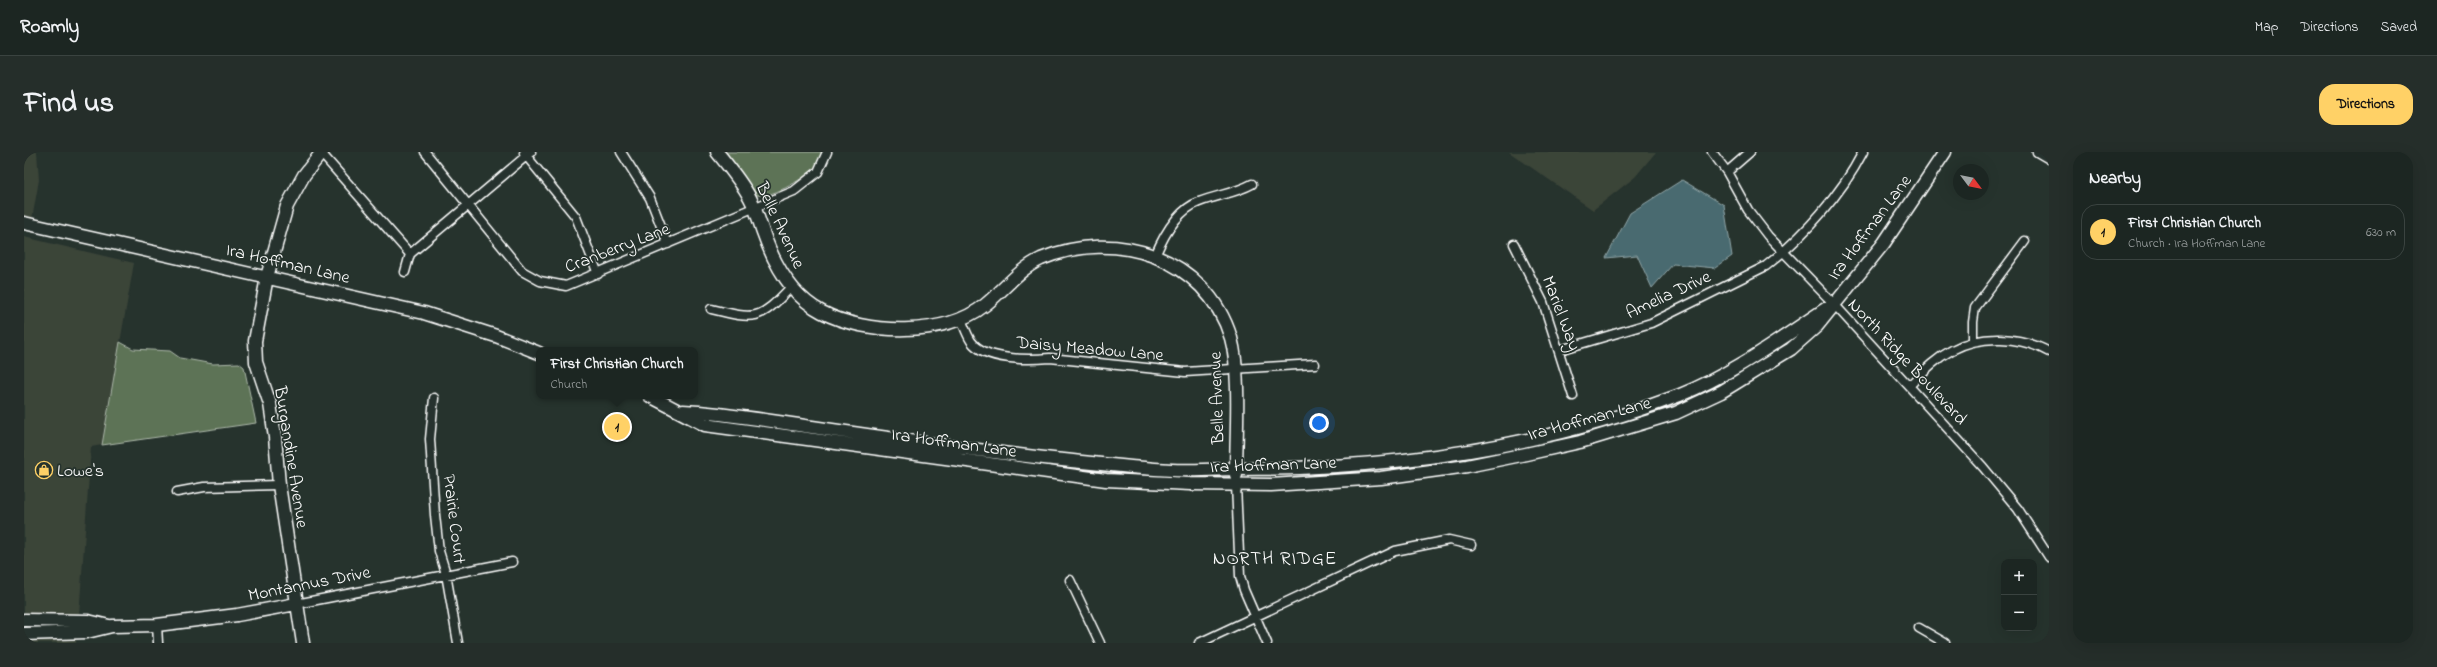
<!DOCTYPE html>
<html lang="en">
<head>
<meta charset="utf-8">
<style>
  :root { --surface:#1c2622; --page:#252e2a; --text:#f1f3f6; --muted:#a0a5a5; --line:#3a4340; --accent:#ffd166 }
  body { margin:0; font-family:"Indie Flower",sans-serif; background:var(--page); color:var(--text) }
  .controls { position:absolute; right:12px; bottom:12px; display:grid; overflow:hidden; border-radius:8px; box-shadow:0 4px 16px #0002 }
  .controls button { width:36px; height:36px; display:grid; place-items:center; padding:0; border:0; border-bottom:1px solid var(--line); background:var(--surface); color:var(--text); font:20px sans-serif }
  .compass { position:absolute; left:1929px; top:12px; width:36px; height:36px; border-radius:50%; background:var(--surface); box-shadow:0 4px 16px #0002; rotate:122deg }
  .you { position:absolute; left:1295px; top:271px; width:14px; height:14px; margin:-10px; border:3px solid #fff; border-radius:50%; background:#1a73e8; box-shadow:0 0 0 6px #1a73e833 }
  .badge { display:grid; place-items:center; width:26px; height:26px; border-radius:50%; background:var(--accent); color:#111; font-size:13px; font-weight:700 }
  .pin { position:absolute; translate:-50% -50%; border:2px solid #fff; box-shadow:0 1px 4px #0006 }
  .popup { position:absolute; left:512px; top:195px; width:162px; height:52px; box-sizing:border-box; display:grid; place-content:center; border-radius:8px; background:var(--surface); filter:drop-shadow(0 1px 3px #0005); font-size:13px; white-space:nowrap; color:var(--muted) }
  .popup b { font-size:15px; color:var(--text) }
  .popup::after { content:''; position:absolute; left:50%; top:100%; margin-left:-8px; border:8px solid transparent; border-top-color:var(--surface) }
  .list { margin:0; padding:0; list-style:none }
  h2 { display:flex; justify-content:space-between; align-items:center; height:52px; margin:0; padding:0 16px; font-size:17px }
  h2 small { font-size:13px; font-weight:400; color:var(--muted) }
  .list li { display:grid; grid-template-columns:26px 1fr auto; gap:12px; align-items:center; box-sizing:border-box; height:56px; margin:0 8px 8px; padding:0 8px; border:1px solid var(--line); border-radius:16px }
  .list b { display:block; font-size:15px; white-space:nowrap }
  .list p { margin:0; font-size:13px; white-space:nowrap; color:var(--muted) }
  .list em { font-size:13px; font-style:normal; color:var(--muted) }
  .map { position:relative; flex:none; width:2025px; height:491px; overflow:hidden; border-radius:16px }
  header { display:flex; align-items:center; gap:24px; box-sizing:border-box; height:56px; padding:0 20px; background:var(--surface); border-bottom:1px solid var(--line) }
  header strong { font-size:19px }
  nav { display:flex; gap:22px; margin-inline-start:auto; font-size:14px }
  .intro { display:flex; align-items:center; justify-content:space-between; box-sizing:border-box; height:96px; padding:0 24px }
  h1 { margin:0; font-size:28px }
  .button { padding:10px 18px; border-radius:16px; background:var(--accent); color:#111; font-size:14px; font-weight:700 }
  main { display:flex; gap:24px; padding:0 24px }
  aside { flex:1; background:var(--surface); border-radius:16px; box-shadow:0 4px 16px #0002 }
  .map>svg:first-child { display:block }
  .built { fill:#3b4439 }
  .green { fill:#5d7357; stroke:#aeb9ab }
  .water { fill:#496b70; stroke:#92a6a9 }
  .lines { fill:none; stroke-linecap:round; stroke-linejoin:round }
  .street-casing { stroke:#fff; stroke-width:11 }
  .secondary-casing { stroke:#fff; stroke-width:15 }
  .street { stroke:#26332d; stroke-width:8 }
  .secondary { stroke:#26332d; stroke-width:12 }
  .labels { text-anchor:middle; stroke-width:3.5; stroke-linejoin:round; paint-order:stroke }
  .street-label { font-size:18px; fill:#fff; stroke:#26332d }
  .poi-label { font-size:18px; fill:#fff; stroke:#26332d; text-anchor:start }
  .neighbourhood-label { font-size:19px; letter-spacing:1px; fill:#fff; stroke:#26332d }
</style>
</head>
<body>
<header>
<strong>Roamly</strong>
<nav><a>Map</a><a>Directions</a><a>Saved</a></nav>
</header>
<div class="intro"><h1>Find us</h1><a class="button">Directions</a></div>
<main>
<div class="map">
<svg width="2025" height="491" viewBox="0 0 2025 491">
  <rect width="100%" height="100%" fill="#26332d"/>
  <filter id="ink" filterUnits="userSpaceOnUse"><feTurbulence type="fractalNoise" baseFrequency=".025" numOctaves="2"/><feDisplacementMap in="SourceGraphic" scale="8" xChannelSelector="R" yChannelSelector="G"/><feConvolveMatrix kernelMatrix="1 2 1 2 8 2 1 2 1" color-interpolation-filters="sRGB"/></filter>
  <g filter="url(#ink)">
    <!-- built -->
    <path class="built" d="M0,0H13L15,28L7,73L0,72Z
      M1485,0H1632L1611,25L1569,58Z
      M0,85L110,111L78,293L67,295L55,464L0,463Z
      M53,485L52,491H0V487Z"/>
    <!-- green -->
    <path class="green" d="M702,0H798C797,4 796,9 794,12C783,25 750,46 733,43Z
      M96,190L109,197L146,199L156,206L189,212L215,211L220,215L232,271L78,293Z"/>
    <!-- water -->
    <path class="water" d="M1658,28L1700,53L1708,104L1691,116L1649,112L1628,136L1613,103L1582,106L1606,61Z"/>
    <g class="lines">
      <defs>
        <path id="street" d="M401,0L498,119L516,129L542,134L770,39L794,20L803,0
          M597,0L626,46L644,92
          M1688,0L1703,20L1724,58L1744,84L1810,152L1959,315L1994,357L2025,405
          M2013,0L2025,7
          M297,1L386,102
          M500,1L552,65L574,122
          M1703,20L1726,0
          M1490,92L1519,150L1549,244
          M1131,104C1139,85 1153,58 1175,50C1193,43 1212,41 1228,32
          M381,120L386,102L507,0
          M687,157C732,168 735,169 767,135
          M937,167C940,174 943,183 947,189C961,209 1005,208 1026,206L1161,220L1291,212
          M1949,190V170L1951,156L2001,89
          M1536,198L1627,171L1742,114C1780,84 1817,43 1839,0
          M1886,233C1899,220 1911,207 1928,198C1957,182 1997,184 2025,200
          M410,246L406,287L411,363L415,399L422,422L434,491
          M1212,333L1216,424L1220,438L1243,491
          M153,340L180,335L255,333
          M1046,428L1076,491
          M272,452L488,410
          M133,473L134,491
          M1895,476L1921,491
          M1175,491L1371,399L1425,388L1447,393"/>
        <path id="secondary" d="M693,0C705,15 717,29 726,46C732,57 735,69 739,80C750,112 767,144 798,160C842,183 921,185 961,153C980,138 995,117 1017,107C1091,76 1182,104 1207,186C1217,222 1212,284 1212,323
          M0,71L400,161L472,184L515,201
          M626,244L681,273L1082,328L1166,332L1247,333L1357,326L1443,314L1502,302L1556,290L1652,261L1697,240L1767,197L1793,174L1860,91L1921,0
          M659,259C702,261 745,269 788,275C868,287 949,298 1029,307C1068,311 1109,316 1148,318C1169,319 1191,317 1213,317C1363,317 1515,297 1656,243C1709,222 1756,187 1803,156
          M0,468L64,469L85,474
          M0,482L63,480L88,474L133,473L213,463L272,452
          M279,491L255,333L251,285L246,252L232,210L231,189L243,125L263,54L280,23L298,0"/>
      </defs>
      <!-- street casing -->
      <use href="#street" class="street-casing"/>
      <!-- secondary casing -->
      <use href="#secondary" class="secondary-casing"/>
      <!-- street -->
      <use href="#street" class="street"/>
      <!-- secondary -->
      <use href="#secondary" class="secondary"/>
    </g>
  </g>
  <!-- icons -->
  <defs>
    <symbol id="shop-ring" viewBox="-11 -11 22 22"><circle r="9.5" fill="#26332d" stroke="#ffd166" stroke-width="1.5"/><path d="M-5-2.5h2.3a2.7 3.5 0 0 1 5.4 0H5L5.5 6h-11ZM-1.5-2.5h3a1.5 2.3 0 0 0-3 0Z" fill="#ffd166"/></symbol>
  </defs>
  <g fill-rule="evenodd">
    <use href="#shop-ring" x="10" y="308" width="20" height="20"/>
  </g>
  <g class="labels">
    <!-- street labels -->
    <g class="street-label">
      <text transform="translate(757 73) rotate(65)" y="6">Belle Avenue</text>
      <text transform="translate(1845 75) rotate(-53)" y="6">Ira Hoffman Lane</text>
      <text transform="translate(593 95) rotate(-21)" y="6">Cranberry Lane</text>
      <text transform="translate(264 111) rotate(13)" y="6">Ira Hoffman Lane</text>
      <text transform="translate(1644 142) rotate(-25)" y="6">Amelia Drive</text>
      <text transform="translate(1538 161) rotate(69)" y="6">Mariel Way</text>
      <text transform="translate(1066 196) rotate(5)" y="6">Daisy Meadow Lane</text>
      <text transform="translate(1884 209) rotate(47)" y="6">North Ridge Boulevard</text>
      <text transform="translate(1192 246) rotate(-92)" y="6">Belle Avenue</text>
      <text transform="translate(1565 266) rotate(-15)" y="6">Ira Hoffman Lane</text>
      <text transform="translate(930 290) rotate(8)" y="6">Ira Hoffman Lane</text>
      <text transform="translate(268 305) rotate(81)" y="6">Burgandine Avenue</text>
      <text transform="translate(1249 312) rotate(-2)" y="6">Ira Hoffman Lane</text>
      <text transform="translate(431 367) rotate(83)" y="6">Prairie Court</text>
      <text transform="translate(285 431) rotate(-11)" y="6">Montannus Drive</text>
    </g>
    <!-- poi labels -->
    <g class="poi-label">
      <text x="33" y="324">Lowe's</text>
    </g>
    <!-- neighbourhood labels -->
    <g class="neighbourhood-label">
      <text x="1251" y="412">NORTH RIDGE</text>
    </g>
  </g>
</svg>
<div class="controls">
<button>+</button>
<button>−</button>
</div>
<svg class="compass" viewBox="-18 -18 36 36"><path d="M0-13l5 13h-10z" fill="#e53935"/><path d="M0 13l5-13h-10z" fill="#a0a5a5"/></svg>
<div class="you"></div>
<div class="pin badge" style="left:593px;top:275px">1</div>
<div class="popup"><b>First Christian Church</b>Church</div>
</div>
<aside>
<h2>Nearby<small></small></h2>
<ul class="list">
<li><span class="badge">1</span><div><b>First Christian Church</b><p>Church · Ira Hoffman Lane</p></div><em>630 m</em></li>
</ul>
</aside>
</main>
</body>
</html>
